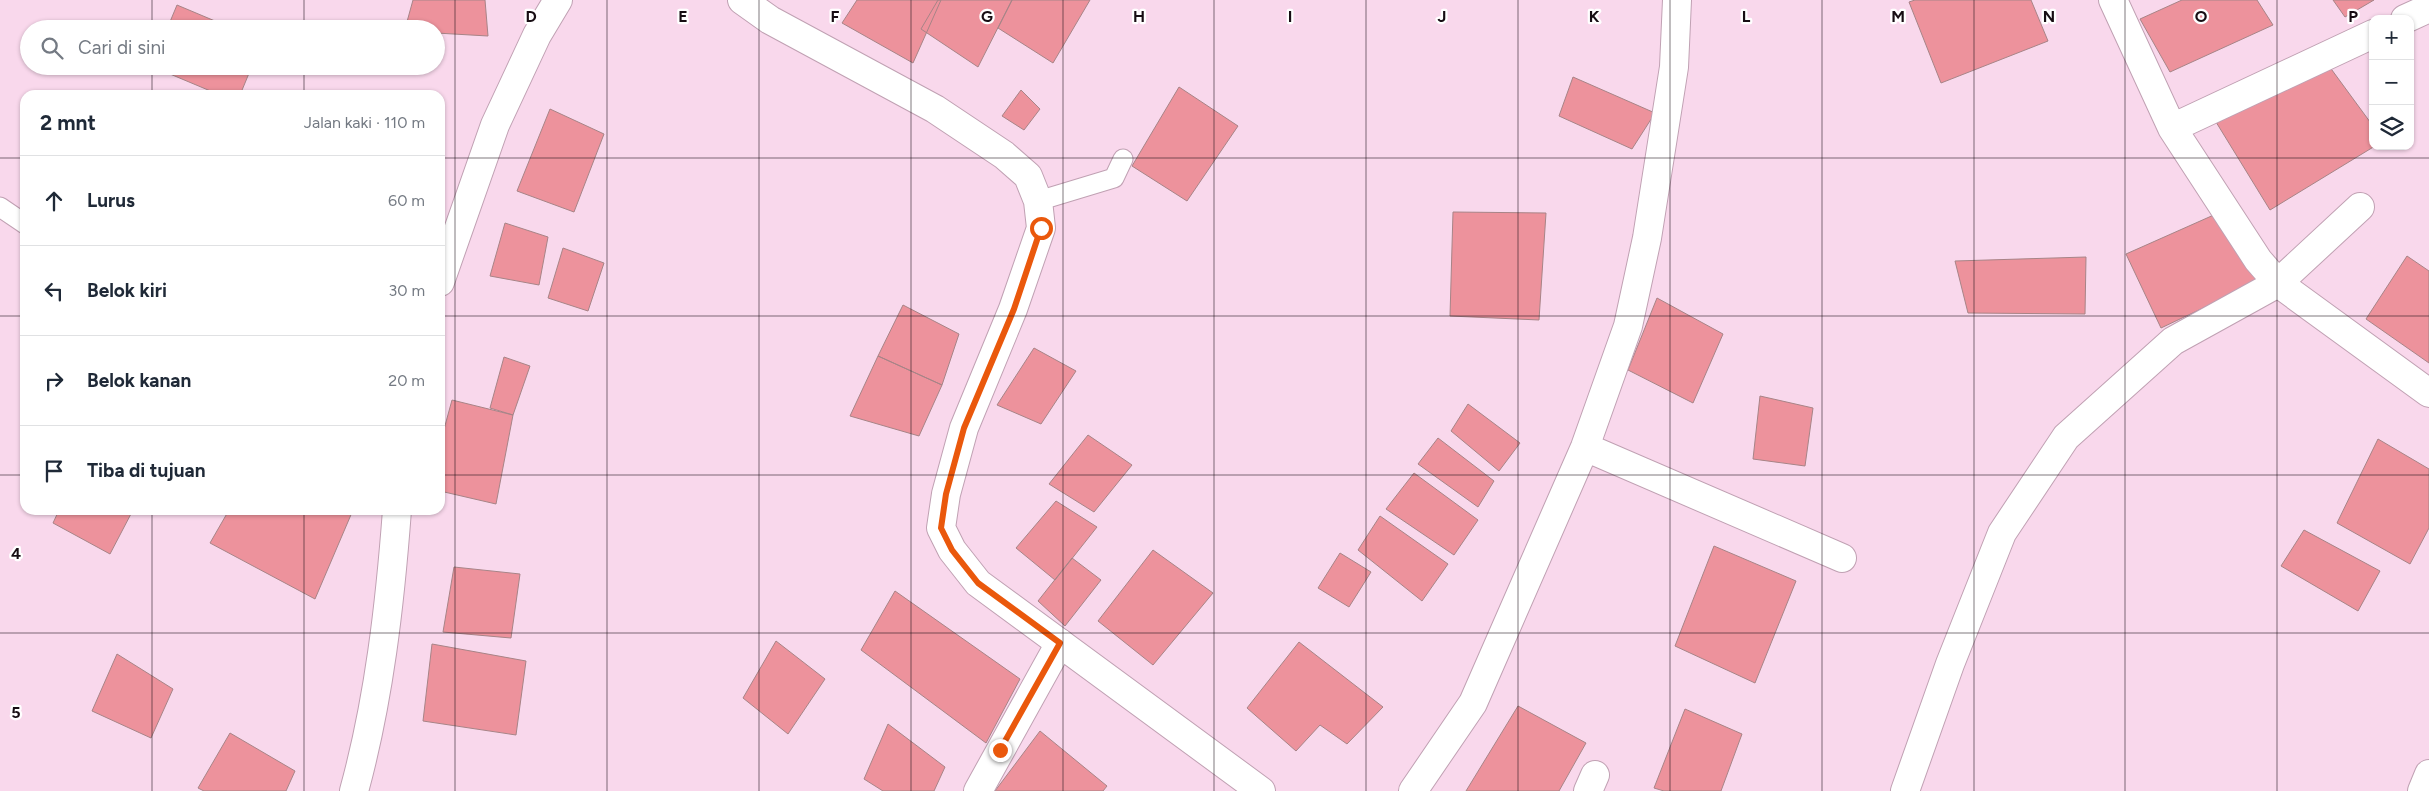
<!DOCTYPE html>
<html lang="id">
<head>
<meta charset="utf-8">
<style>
  :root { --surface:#fff; --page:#f6f6f7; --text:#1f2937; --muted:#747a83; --line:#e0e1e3 }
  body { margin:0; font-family:Figtree,sans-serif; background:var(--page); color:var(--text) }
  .controls { position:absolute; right:15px; top:15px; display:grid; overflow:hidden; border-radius:10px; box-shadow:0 1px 4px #0004 }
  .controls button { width:45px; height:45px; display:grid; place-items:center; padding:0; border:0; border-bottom:1px solid var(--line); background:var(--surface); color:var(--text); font:25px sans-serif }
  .stop { position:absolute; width:15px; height:15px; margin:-11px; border:4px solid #ea580c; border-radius:50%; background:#fff }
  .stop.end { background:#ea580c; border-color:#fff; box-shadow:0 1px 5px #0008 }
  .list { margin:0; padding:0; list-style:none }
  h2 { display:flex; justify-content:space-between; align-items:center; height:65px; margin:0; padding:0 20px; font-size:21px }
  h2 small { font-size:16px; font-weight:400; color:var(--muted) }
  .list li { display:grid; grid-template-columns:32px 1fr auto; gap:15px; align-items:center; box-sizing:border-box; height:90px; padding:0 20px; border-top:1px solid var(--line) }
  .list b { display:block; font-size:19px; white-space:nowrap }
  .list em { font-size:16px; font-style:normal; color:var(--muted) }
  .icon { flex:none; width:28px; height:28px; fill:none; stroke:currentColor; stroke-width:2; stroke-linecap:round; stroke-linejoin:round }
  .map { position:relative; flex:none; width:2429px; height:791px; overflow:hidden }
  .search { position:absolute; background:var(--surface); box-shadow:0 1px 4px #0004; left:20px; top:20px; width:425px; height:55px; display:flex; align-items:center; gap:12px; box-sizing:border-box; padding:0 18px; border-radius:28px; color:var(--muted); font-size:19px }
  .panel { position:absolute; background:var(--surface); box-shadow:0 1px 4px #0004; left:20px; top:90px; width:425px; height:425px; border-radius:15px }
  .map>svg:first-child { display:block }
  .building { fill:#ed929c; stroke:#a78487 }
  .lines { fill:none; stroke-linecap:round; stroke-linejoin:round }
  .service-casing { stroke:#c0a1b3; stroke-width:21 }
  .minor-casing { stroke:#c0a1b3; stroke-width:30 }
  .tertiary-casing { stroke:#c0a1b3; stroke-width:30 }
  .service { stroke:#fff; stroke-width:19 }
  .minor { stroke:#fff; stroke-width:28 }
  .tertiary { stroke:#fff; stroke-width:28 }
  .route { stroke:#ea580c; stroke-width:6 }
  .grid { fill:none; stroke:#170d13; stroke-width:1; stroke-opacity:0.55 }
  .grid-label { font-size:16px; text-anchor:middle; font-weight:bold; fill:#170d13; stroke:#fff; stroke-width:4.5; stroke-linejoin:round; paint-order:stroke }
</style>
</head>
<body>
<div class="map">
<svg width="2429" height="791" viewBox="0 0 2429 791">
  <rect width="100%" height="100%" fill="#f9d8ec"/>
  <!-- building -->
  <path class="building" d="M413,0H485L488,36L436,33V29H405Z
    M857,0H941L913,63L842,23Z
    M938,0H1012L978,67L921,29Z
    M1012,0H1090L1053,63L998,28Z
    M1915,0H2031L2048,41L1941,83L1909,2Z
    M2182,0H2257L2273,25L2170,72L2140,19Z
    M2333,0H2374L2345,17Z
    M177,5L234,29H167Z
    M151,66H252L240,95H220Z
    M2329,66L2373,126V146H2375L2270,210L2216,122Z
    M1573,77L1655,113L1632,149L1559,116Z
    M1179,87L1238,126L1187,201L1132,166Z
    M1021,90L1040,109L1024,130L1002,116Z
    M550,109L604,134L574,212L517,191Z
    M1453,212L1546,213L1539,320L1450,316Z
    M2216,214L2260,281L2161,328L2126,254Z
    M505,223L548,237L539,285L490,276Z
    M563,248L604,263L588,311L548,298Z
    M2407,256L2429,271V363L2366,319Z
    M2086,257L2085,314L1968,313L1955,261Z
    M1657,298L1723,334L1693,403L1628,370Z
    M903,305L959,334L942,385L878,356Z
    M1034,348L1076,371L1041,424L997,405Z
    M878,356L942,385L919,436L850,416Z
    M504,357L530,366L513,415L490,408Z
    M1760,396L1813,408L1805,466L1753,459Z
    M452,400L513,415L496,504L440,491V444Z
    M1468,404L1520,443L1499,471L1451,431Z
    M1088,435L1132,465L1094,512L1049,484Z
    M1438,438L1494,481L1478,507L1418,464Z
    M2378,439L2429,469V528L2410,564L2337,523Z
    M1414,473L1478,520L1454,555L1386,509Z
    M1056,501L1097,527L1055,580L1016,548Z
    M59,510H133L110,554L53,523Z
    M229,510H353L315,599L210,543Z
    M1380,516L1448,564L1422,601L1358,550Z
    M2304,530L2380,571L2358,611L2281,566Z
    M1714,546L1796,581L1755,683L1675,646Z
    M1153,550L1213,593L1153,665L1098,621Z
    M1340,553L1371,572L1349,607L1318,588Z
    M1072,558L1101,580L1065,626L1038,601Z
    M454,567L520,574L511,638L443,632Z
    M895,591L1020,679L986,743L861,650Z
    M776,641L825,679L788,734L743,698Z
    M1299,642L1383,707L1347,744L1320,725L1296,751L1247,708Z
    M432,644L526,661L516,735L423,721Z
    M117,654L173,689L151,738L92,711Z
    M1518,706L1586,743L1559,791H1466Z
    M1685,709L1742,734L1721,791H1664L1654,788Z
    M888,724L945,767L934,791H883L864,779Z
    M1040,731L1107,786L1103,791H995Z
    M230,733L295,771L286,791H204L198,788Z"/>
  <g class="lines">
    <defs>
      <path id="service" d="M1038,201L1114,178L1123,159
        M0,207L25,224"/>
      <path id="minor" d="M2113,0L2172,128L2258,260L2278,283L2429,393
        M2405,19L2429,8
        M2172,128L2373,34
        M1585,447L1842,558
        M978,791L1060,643
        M1413,791L1473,703L1585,447L1628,326L1647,238L1674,67L1677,0
        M1588,791L1595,775
        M1905,791L1950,664L2002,533L2066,437L2173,341L2278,283L2360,207
        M2422,791L2429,774"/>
      <path id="tertiary" d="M742,0L770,20L935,109L1004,155L1028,176L1038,201L1041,228L1013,309L964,428L946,494L941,528L952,550L978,583L1261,791
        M440,282L495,125L537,35L558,0
        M354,791C379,700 390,604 397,510"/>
    </defs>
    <!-- service casing -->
    <use href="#service" class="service-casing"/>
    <!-- minor casing -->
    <use href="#minor" class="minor-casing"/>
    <!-- tertiary casing -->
    <use href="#tertiary" class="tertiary-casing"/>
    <!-- service -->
    <use href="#service" class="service"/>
    <!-- minor -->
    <use href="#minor" class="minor"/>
    <!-- tertiary -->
    <use href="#tertiary" class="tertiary"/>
  </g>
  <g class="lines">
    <!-- route -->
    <path class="route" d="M1000,750L1060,643L978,583L952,550L941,528L946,494L964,428L1014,309L1041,228"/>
  </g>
  <!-- grid -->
  <path class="grid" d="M152,0V29M304,0V29M455,0V791M607,0V791M759,0V791M911,0V791M1063,0V791M1214,0V791M1366,0V791M1518,0V791M1670,0V791M1822,0V791M1974,0V791M2125,0V791M2277,0V791M152,66V95M304,66V95M0,158H25M440,158H2429M0,316H25M440,316H2429M0,475H25M440,475H2429M152,510V791M304,510V791M0,633H2429"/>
  <g class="grid-label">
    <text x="531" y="22">D</text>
    <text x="683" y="22">E</text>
    <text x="835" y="22">F</text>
    <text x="987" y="22">G</text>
    <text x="1139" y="22">H</text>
    <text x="1290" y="22">I</text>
    <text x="1442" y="22">J</text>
    <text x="1594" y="22">K</text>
    <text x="1746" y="22">L</text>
    <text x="1898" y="22">M</text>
    <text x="2049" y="22">N</text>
    <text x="2201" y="22">O</text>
    <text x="2353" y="22">P</text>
    <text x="16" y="559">4</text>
    <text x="16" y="718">5</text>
  </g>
</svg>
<div class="controls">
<button>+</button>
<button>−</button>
<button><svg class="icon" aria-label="layers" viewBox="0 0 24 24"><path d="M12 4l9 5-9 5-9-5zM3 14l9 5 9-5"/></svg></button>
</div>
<div class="stop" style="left:1041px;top:228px"></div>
<div class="stop end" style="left:1000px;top:750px"></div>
<div class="search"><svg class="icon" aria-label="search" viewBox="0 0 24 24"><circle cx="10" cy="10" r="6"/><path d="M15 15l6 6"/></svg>Cari di sini</div>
<section class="panel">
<h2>2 mnt<small>Jalan kaki · 110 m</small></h2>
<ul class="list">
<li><svg class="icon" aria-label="ahead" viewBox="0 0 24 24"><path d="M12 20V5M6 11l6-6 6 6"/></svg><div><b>Lurus</b></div><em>60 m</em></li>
<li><svg class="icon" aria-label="left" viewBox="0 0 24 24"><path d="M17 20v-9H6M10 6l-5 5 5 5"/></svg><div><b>Belok kiri</b></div><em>30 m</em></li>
<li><svg class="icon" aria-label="right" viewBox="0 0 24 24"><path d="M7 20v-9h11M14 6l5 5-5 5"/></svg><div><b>Belok kanan</b></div><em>20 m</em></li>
<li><svg class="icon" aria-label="arrive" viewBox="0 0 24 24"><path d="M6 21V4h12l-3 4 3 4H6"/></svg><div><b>Tiba di tujuan</b></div></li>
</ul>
</section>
</div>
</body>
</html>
